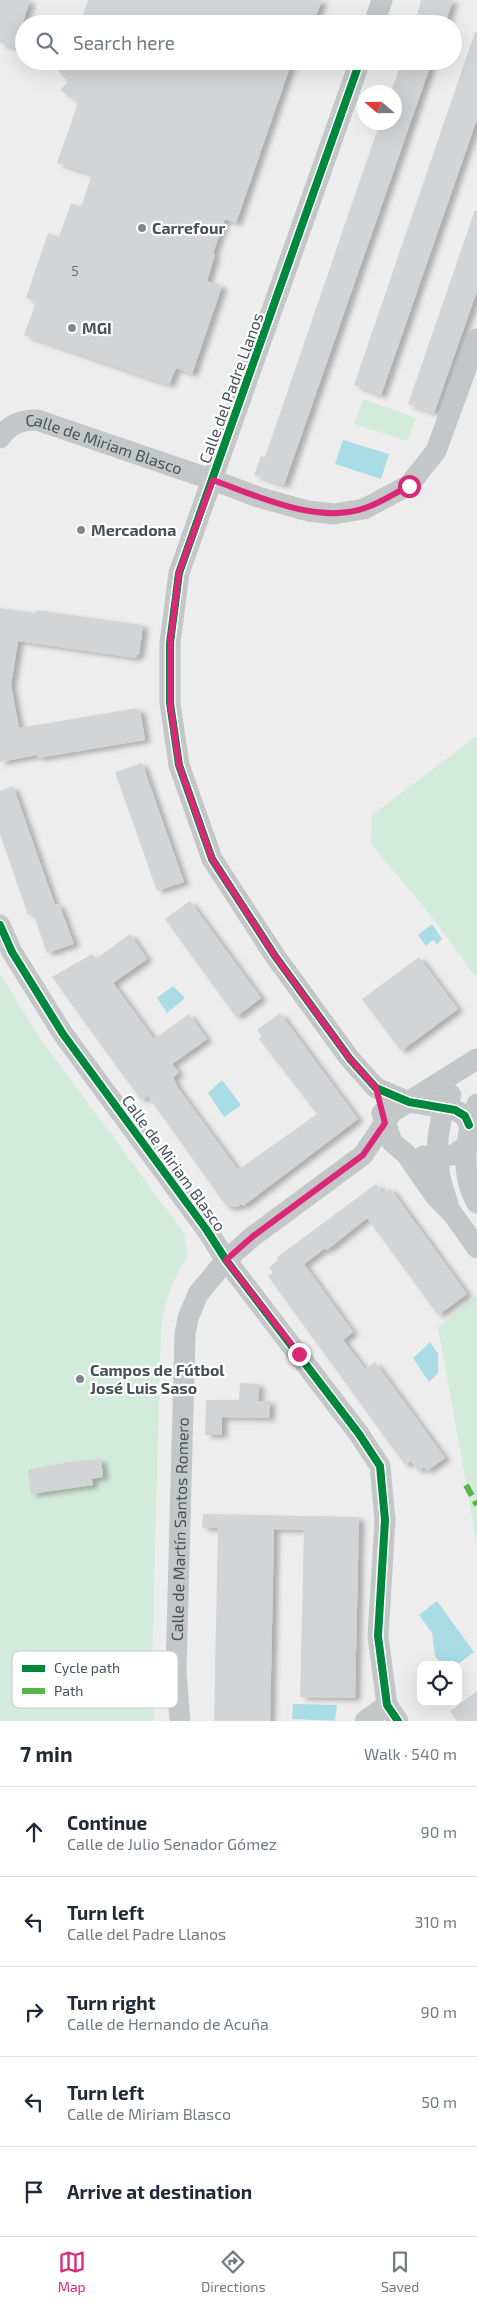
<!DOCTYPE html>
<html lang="en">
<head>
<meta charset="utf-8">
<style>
  :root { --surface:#fff; --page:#f6f6f7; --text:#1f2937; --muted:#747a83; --line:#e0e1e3; --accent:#db2777 }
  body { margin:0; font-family:"Exo 2",sans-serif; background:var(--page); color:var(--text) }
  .controls { position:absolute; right:15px; bottom:15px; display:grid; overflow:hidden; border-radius:10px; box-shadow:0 5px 20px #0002 }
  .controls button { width:45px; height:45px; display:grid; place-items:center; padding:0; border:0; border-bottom:1px solid var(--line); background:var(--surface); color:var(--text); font:25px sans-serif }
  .compass { position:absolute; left:357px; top:85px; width:45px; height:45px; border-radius:50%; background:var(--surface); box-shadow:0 5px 20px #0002; rotate:290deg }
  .stop { position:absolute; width:15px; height:15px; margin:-11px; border:4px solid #db2777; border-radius:50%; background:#fff }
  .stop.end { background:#db2777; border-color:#fff; box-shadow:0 1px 5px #0008 }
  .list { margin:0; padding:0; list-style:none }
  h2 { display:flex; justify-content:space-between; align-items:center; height:65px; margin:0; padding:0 20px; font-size:21px }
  h2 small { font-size:16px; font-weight:400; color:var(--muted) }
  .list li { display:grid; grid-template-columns:32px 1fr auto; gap:15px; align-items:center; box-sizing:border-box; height:90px; padding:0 20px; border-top:1px solid var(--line) }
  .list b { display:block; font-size:19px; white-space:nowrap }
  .list p { margin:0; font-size:16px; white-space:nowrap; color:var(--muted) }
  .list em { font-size:16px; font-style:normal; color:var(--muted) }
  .icon { flex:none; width:28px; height:28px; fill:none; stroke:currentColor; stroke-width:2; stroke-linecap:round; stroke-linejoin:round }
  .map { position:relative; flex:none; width:477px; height:1721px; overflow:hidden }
  .search { position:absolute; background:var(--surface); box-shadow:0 5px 20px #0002; left:15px; right:15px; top:15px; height:55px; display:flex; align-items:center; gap:12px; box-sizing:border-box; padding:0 18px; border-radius:28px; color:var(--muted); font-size:19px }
  .sheet { height:515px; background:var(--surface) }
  nav { display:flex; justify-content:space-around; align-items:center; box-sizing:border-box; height:70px; border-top:1px solid var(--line); background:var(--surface); font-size:14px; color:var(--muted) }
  nav a { display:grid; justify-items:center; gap:2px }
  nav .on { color:var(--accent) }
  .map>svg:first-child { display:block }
  .green { fill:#d3ebdb }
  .water { fill:#aadce6 }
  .building { fill:#d3d4d6; filter:url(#shadow) }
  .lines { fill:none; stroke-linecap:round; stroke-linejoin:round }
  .minor { stroke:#c4c7c8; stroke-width:21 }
  .quiet { stroke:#57b448; stroke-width:6; stroke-dasharray:12 6; stroke-linecap:butt }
  .cycleway-casing { stroke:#fff; stroke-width:11 }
  .cycleway { stroke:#00873e; stroke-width:8 }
  .route { stroke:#db2777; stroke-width:6 }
  .poi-dot { fill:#80878c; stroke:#fff; stroke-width:2 }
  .labels { text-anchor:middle; stroke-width:4.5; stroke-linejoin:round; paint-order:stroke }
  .number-label { font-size:14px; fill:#6b7278 }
  .poi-label { font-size:16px; font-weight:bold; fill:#465057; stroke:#fff; text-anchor:start }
  .street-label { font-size:16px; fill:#465057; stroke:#fff }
  .key { fill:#fff; stroke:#c8cacd; stroke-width:1 }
  .key-label { font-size:14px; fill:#465057 }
</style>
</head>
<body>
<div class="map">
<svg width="477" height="1721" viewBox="0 0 477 1721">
  <defs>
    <filter id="shadow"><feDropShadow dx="5.5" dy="3" stdDeviation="2.5" flood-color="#0004"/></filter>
  </defs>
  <rect width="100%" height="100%" fill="#ededed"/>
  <!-- green -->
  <path class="green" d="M363,399L416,418L407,441L354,424Z
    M477,736V979L433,918L371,844L372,815Z
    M0,974L42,1041L184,1233L188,1255C173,1279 165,1300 161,1328L151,1697L155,1721H0Z
    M477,1296V1544L438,1327Z"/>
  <!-- water -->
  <path class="water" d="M343,440L389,454L381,479L335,464Z
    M432,924L442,939L437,944L433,940L426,946L418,935Z
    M173,986L185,998L167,1013L157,998Z
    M222,1080L241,1105L224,1117L208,1093Z
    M430,1342L438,1354V1373L429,1382L413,1358Z
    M437,1601L474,1652L457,1665H442L435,1656L432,1633L419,1615Z
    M293,1704L337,1705L335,1721L292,1719Z"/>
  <!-- building -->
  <path class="building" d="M0,0H30L15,48L0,43Z
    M88,0H322L313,24H80Z
    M421,0H453L445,24H415Z
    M475,32H477V119L381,395L354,385Z
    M62,61H292L236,223L225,219L213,253L215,254L207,281L222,286L192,374L176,368L169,385L24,335L36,302L26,298L48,233L59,237L71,203L81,207L92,174L57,163L78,103L60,90L68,82L58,71Z
    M402,61H432L284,485L254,475L261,456L265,457L380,122H394V92H391Z
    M475,210L477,211V291L434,413L408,404Z
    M0,608L35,613L36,610L143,625L139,655H137L136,658L18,641L11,685L19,728L137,708V710H140L145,740L38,758L37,755L0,762Z
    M142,763L184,882L157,891L115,772Z
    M13,786L55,905L59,904L74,944L47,953L33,913L28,915L0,834V791Z
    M190,901L261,998L236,1017L165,919Z
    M130,934L147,959L113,983L154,1039L189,1014L207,1039L172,1064L179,1073L173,1077L178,1088L238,1170L317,1114L259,1039L262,1037L257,1030L280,1013L358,1119L243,1206L241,1204L237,1207H227L148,1096L141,1100L52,977L92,954L96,959Z
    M419,957L458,1009L401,1051L362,999Z
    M376,1184L383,1193L390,1188L467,1294L438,1315L367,1218L327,1250L325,1248L304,1264L353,1332L343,1340L365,1369L375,1362L445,1458L427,1471L424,1467L418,1471L411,1461L405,1465L268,1276L273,1273L269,1267L278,1260L276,1258Z
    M240,1383L259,1384L258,1401H270L269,1418L222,1417V1435H205L206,1400H239Z
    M101,1459L103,1477L92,1479L93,1485L31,1494L28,1470L69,1462Z
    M203,1514L359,1517L355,1698L300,1697L304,1530L274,1529L270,1721H214L218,1528H202Z
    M477,1691V1721H457L450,1711Z"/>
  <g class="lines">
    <!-- minor -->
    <g class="minor">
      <path d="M374,24L382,0"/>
      <path d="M360,61L179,573L170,643V703L179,765L212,859L275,956L350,1059L376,1088L409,1102L455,1110L465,1116L469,1125"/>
      <path id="s1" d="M0,438C10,424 20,420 37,420L213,480L258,497L308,511L334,514L364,509L409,485L436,451L477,339"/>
      <path d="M0,925L12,952L63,1034L206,1229L226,1260L359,1434L380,1466L385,1520L378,1636L387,1705L398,1721"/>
      <path d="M477,1104C466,1135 459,1173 477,1203"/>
      <path d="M382,1113L392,1142L406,1154L436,1197L452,1213L477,1248"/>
      <path d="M423,1156L454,1155L466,1146"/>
      <path d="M448,1203C434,1169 433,1128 451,1095"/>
      <path id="s2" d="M180,1721L176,1672L185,1334L188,1318L198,1294L226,1260L252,1237L363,1155L392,1112L477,1059"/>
      <path d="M365,1721L387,1705"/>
    </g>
    <!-- quiet -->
    <path class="quiet" d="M466,1485L477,1505"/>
    <defs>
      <path id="cycleway" d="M360,61L179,573L170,643V703L179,765L212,859L275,956L350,1059L376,1088L409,1102L455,1110L465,1116L469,1125
        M0,925L12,952L63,1034L206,1229L226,1260L359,1434L380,1466L385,1520L378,1636L387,1705L398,1721"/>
    </defs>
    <!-- cycleway casing -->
    <use href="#cycleway" class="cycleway-casing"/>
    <!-- cycleway -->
    <use href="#cycleway" class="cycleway"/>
  </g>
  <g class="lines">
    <!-- route -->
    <path class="route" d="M299,1354L226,1260L252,1237L363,1155L385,1123L376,1088L350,1059L275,956L212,859L179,765L170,703V643L179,572L213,480C257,496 318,525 365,508C380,503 395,493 409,486"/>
  </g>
  <!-- markers -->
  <g class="poi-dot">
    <circle cx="142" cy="228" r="5"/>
    <circle cx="72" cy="328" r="5"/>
    <circle cx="81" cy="530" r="5"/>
    <circle cx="80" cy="1379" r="5"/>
  </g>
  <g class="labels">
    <!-- number labels -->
    <g class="number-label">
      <text x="75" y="276">5</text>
    </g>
    <!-- poi labels -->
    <g class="poi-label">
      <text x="152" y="234">Carrefour</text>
      <text x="82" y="334">MGI</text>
      <text x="91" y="536">Mercadona</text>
      <text x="90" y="1376">Campos de Fútbol<tspan x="90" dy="18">José Luis Saso</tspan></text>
    </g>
    <!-- street labels -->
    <g class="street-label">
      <text transform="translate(231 388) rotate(-70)" y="6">Calle del Padre Llanos</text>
      <text dy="6" stroke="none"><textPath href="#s1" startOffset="114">Calle de Miriam Blasco</textPath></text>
      <text transform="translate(174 1163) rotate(54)" y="6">Calle de Miriam Blasco</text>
      <text dy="6" stroke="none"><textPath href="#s2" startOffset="192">Calle de Martín Santos Romero</textPath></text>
    </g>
  </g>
  <!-- legend -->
  <rect x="12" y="1651" width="166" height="57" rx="8" class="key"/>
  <rect x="22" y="1665" width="23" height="7" fill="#00873e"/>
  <rect x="22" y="1688" width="23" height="6" fill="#57b448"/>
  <g class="key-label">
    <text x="54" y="1673">Cycle path</text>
    <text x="54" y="1696">Path</text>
  </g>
</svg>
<div class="controls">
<button><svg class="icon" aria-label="locate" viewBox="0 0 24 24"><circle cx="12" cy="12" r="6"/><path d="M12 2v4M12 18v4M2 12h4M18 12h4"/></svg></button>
</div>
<svg class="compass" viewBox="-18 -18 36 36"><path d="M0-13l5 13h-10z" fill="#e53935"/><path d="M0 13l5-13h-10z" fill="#747a83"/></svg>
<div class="stop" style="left:409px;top:486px"></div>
<div class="stop end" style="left:299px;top:1354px"></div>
<div class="search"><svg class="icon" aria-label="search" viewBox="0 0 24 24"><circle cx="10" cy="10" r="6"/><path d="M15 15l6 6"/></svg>Search here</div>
</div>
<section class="sheet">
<h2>7 min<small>Walk · 540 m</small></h2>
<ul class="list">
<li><svg class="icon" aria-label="ahead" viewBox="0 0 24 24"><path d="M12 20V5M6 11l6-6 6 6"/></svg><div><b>Continue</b><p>Calle de Julio Senador Gómez</p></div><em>90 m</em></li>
<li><svg class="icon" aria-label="left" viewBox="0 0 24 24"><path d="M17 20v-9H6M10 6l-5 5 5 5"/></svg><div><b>Turn left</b><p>Calle del Padre Llanos</p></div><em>310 m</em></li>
<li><svg class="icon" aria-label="right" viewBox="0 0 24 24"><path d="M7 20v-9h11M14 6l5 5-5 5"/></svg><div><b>Turn right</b><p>Calle de Hernando de Acuña</p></div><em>90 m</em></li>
<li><svg class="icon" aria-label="left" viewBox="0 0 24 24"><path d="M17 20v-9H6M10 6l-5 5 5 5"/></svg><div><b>Turn left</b><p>Calle de Miriam Blasco</p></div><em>50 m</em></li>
<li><svg class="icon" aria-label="arrive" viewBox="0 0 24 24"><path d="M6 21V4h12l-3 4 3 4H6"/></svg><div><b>Arrive at destination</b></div></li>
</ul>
</section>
<nav>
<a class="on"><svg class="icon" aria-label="map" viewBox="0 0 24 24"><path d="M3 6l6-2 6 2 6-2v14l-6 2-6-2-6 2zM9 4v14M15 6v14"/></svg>Map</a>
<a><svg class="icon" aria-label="directions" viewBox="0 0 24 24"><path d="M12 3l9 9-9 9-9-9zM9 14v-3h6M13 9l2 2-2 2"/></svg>Directions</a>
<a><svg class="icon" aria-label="saved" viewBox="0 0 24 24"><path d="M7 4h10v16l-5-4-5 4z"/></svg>Saved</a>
</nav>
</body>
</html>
